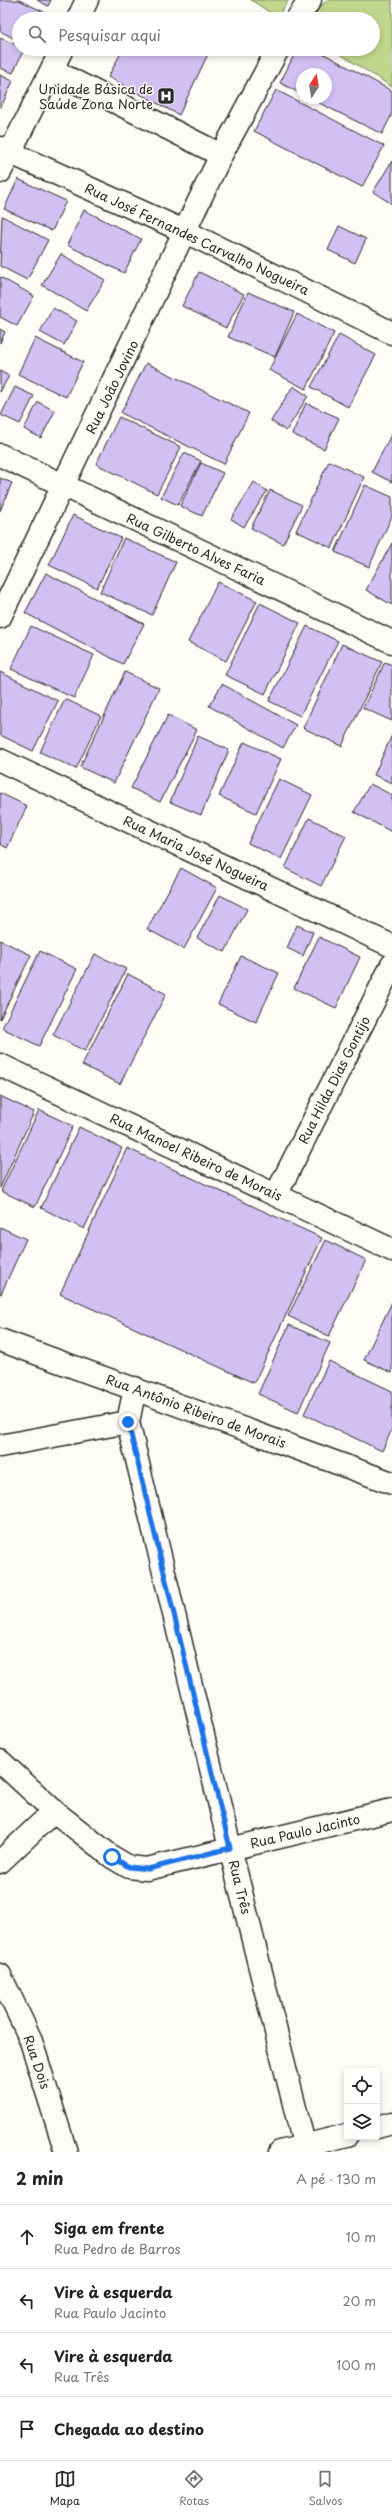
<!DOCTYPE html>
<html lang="pt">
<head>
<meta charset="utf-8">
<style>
  :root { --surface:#fff; --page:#f6f6f6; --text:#222; --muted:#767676; --line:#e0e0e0; --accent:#2b2b2b }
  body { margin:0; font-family:"Playpen Sans",sans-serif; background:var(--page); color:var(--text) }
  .controls { position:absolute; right:12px; bottom:12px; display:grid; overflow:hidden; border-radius:4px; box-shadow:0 2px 6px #0003 }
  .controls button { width:36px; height:36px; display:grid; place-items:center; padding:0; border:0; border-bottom:1px solid var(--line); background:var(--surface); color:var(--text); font:20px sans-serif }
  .compass { position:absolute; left:296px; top:68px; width:36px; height:36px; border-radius:50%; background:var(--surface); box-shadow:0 2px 6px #0003; rotate:12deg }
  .stop { position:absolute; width:12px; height:12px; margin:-9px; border:3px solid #1a73e8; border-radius:50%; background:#fff }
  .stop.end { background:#1a73e8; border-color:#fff; box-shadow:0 1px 4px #0008 }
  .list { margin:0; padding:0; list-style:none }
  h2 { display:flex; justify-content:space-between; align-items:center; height:52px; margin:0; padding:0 16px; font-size:17px }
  h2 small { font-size:13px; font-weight:400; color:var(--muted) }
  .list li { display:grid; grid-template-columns:26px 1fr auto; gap:12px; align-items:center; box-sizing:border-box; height:64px; padding:0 16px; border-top:1px solid var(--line) }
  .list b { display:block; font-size:15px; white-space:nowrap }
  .list p { margin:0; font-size:13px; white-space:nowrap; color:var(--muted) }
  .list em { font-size:13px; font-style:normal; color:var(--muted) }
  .icon { flex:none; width:22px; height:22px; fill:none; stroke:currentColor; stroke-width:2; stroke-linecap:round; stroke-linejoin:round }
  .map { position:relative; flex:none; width:392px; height:2152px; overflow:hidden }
  .search { position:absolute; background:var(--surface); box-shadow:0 2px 6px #0003; left:12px; right:12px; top:12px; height:44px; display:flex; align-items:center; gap:10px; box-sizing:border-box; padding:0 14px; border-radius:22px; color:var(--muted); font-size:15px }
  .sheet { height:308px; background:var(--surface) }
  nav { display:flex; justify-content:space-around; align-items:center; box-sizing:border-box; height:56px; border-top:1px solid var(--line); background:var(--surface); font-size:11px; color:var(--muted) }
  nav a { display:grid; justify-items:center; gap:2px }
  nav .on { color:var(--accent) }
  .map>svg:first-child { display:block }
  .green { fill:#c1d68c; stroke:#76805c }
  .building { fill:#d1c1f3; stroke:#2b2b2b }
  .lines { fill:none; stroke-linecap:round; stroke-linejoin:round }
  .street-casing { stroke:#2b2b2b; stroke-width:25 }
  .street { stroke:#fdfcf7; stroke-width:22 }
  .route { stroke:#1a73e8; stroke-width:5 }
  .labels { text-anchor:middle; stroke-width:3; stroke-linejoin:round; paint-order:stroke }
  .poi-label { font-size:13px; fill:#2b2b2b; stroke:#fdfcf7; text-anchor:end }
  .street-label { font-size:13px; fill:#2b2b2b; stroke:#fdfcf7 }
</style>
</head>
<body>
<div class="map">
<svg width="392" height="2152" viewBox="0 0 392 2152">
  <rect width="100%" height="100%" fill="#fdfcf7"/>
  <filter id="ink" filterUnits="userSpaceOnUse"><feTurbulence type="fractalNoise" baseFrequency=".025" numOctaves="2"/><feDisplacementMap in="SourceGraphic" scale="8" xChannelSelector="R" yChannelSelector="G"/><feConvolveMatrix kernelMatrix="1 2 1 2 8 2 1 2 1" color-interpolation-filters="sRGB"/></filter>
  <g filter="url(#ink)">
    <!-- green -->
    <path class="green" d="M251,0H289L277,17Z
      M327,0H392V87L332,49H373V19H310Z"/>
    <!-- building -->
    <path class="building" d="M0,0H19L44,12L40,19H19V41L0,31Z
      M37,0H51L48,6Z
      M0,38L19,46V49H24L13,73L0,68Z
      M123,49H199L208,54L179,115L108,77Z
      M297,49H315L392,91V114L382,134L309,98H326V74H302V94L280,83Z
      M0,75L13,81L1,107H0Z
      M276,90L384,146L362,187L254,131Z
      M392,161V204L373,192Z
      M18,179L66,201L52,231L4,209Z
      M84,210L141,239L124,273L67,245Z
      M2,216L48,240L27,280L0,266Z
      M339,226L366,239L355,263L328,250Z
      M61,254L105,280L86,311L42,285Z
      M199,272L244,294L226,328L182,306Z
      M0,277L34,296L17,326L0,317Z
      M248,292L294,312L275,357L228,337Z
      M53,308L77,321L64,345L40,332Z
      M297,314L334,333L306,389L269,370Z
      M0,329L5,332L0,343Z
      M339,335L376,355L348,407L311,387Z
      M35,338L83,362L66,397L18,374Z
      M146,363L249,413L224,464L121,413Z
      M0,371L9,376L0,392Z
      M293,386L308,396L286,431L271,421Z
      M15,387L34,396L20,424L1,415Z
      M38,402L55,411L41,438L24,429Z
      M306,403L339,418L324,449L292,434Z
      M119,417L181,447L157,494L96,464Z
      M392,433V482L372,472Z
      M184,453L201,461L178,505L161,497Z
      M329,461L364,477L332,548L296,531Z
      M201,463L223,473L202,516L180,506Z
      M0,478L12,483L0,511Z
      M254,482L267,491L244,527L231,519Z
      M365,485L392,497V516L369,567L335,552Z
      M270,490L302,505L283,544L251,528Z
      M73,515L121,538L97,588L49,565Z
      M124,538L176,562L152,615L100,592Z
      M392,543V605L366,590Z
      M46,573L144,624L123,664L25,613Z
      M218,582L257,601L226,661L188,642Z
      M260,603L300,623L265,694L225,675Z
      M31,626L94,655L74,698L11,669Z
      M307,626L338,641L300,716L269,701Z
      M342,644L382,662L342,746L303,728Z
      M385,662L392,665V721L363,708Z
      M0,672L58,701L33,751L0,735Z
      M125,672L159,688L114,783L80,767Z
      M222,684L296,725L283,748L209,706Z
      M65,699L101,716L76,769L40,752Z
      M168,715L197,730L160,802L131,788Z
      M392,735V783L374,775Z
      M198,736L229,750L201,815L170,802Z
      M244,742L281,759L256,813L219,796Z
      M279,779L312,795L281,859L248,843Z
      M370,784L392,795V832L354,812Z
      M0,793L27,806L7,848L0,844Z
      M309,818L346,836L321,886L285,868Z
      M181,868L217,888L184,949L147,929Z
      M220,895L247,909L225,952L197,938Z
      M297,925L313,932L303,956L287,948Z
      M319,937L360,957L336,1008L294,988Z
      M0,940L31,955L0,1019Z
      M40,951L77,969L39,1046L2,1028Z
      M95,954L126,969L85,1051L53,1035Z
      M241,956L279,973L256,1022L218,1004Z
      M128,974L166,994L120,1084L82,1065Z
      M0,1096L34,1112L0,1188Z
      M39,1110L73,1126L35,1207L1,1191Z
      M79,1127L122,1148L84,1229L41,1208Z
      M127,1148L322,1238L254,1383L60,1294Z
      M0,1227L26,1239L1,1294H0Z
      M326,1240L366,1260L329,1336L288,1316Z
      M392,1302V1373L364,1360Z
      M289,1325L330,1343L298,1412L258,1394Z
      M329,1361L392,1391V1429L382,1451L304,1414Z"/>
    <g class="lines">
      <defs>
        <path id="street" d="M78,19L87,0
          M297,19L310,0
          M52,70L221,155
          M0,148L186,232L392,333
          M0,172L62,49
          M0,455L392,642
          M0,617L221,155L278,49
          M0,760L392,946
          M0,1065L392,1250
          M276,1195L392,965
          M0,1340L392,1483
          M135,1388L128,1422L230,1848L306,2152
          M0,1446L128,1422
          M0,1761L54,1811L112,1857L129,1867L147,1869L392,1810
          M0,1862L54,1811
          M0,1975L30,2038L66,2152
          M377,2127L392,2123
          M280,2152L347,2135"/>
      </defs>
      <!-- street casing -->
      <use href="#street" class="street-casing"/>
      <!-- street -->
      <use href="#street" class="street"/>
    </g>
  </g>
  <g class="lines" filter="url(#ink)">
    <!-- route -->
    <path class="route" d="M112,1857L129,1867L148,1869L230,1848L128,1422"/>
  </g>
  <!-- icons -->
  <defs>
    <symbol id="hospital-square" viewBox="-11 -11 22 22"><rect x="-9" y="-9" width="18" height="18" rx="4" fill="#2b2b2b" stroke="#fdfcf7"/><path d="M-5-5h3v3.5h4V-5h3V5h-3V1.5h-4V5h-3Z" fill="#fff"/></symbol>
  </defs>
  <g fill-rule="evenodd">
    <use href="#hospital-square" x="156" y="86" width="20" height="20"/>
  </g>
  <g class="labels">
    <!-- poi labels -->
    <g class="poi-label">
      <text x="153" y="94">Unidade Básica de<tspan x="153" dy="15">Saúde Zona Norte</tspan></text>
    </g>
    <!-- street labels -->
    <g class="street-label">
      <text transform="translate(197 239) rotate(25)" y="5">Rua José Fernandes Carvalho Nogueira</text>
      <text transform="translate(112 387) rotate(-64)" y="5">Rua João Jovino</text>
      <text transform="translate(196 549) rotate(25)" y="5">Rua Gilberto Alves Faria</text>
      <text transform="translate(196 853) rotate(25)" y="5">Rua Maria José Nogueira</text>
      <text transform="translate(334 1080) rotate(-63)" y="5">Rua Hilda Dias Gontijo</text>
      <text transform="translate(196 1157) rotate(25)" y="5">Rua Manoel Ribeiro de Morais</text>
      <text transform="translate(196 1411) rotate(20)" y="5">Rua Antônio Ribeiro de Morais</text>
      <text transform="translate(305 1831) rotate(-13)" y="5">Rua Paulo Jacinto</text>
      <text transform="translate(240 1887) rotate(76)" y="5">Rua Três</text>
      <text transform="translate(37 2062) rotate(71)" y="5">Rua Dois</text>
    </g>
  </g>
</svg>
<div class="controls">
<button><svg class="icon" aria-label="locate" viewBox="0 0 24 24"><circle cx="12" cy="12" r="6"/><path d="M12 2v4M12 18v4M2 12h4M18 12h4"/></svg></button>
<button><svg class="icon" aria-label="layers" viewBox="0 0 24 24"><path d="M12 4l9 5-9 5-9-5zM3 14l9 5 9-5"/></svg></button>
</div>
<svg class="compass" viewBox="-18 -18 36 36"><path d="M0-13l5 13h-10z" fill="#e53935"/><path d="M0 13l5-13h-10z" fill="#767676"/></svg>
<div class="stop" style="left:112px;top:1857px"></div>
<div class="stop end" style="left:128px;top:1422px"></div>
<div class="search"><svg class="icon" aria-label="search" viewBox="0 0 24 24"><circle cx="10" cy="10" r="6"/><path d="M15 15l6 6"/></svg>Pesquisar aqui</div>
</div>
<section class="sheet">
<h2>2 min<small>A pé · 130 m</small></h2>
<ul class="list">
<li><svg class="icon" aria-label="ahead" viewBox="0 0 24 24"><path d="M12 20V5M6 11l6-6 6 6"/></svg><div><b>Siga em frente</b><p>Rua Pedro de Barros</p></div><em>10 m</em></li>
<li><svg class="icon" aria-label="left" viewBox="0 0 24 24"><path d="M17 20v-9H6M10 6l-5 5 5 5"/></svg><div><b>Vire à esquerda</b><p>Rua Paulo Jacinto</p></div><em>20 m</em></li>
<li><svg class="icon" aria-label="left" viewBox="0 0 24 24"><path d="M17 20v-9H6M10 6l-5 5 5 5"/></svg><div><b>Vire à esquerda</b><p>Rua Três</p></div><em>100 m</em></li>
<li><svg class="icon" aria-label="arrive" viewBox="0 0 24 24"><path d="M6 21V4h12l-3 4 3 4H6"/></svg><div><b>Chegada ao destino</b></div></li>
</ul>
</section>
<nav>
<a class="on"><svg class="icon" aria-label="map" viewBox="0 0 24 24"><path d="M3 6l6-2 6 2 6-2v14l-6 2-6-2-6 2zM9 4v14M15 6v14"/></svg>Mapa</a>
<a><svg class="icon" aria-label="directions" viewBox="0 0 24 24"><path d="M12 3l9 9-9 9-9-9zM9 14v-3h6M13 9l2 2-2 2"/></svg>Rotas</a>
<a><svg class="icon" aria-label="saved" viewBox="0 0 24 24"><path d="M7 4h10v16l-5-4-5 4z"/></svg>Salvos</a>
</nav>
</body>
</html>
